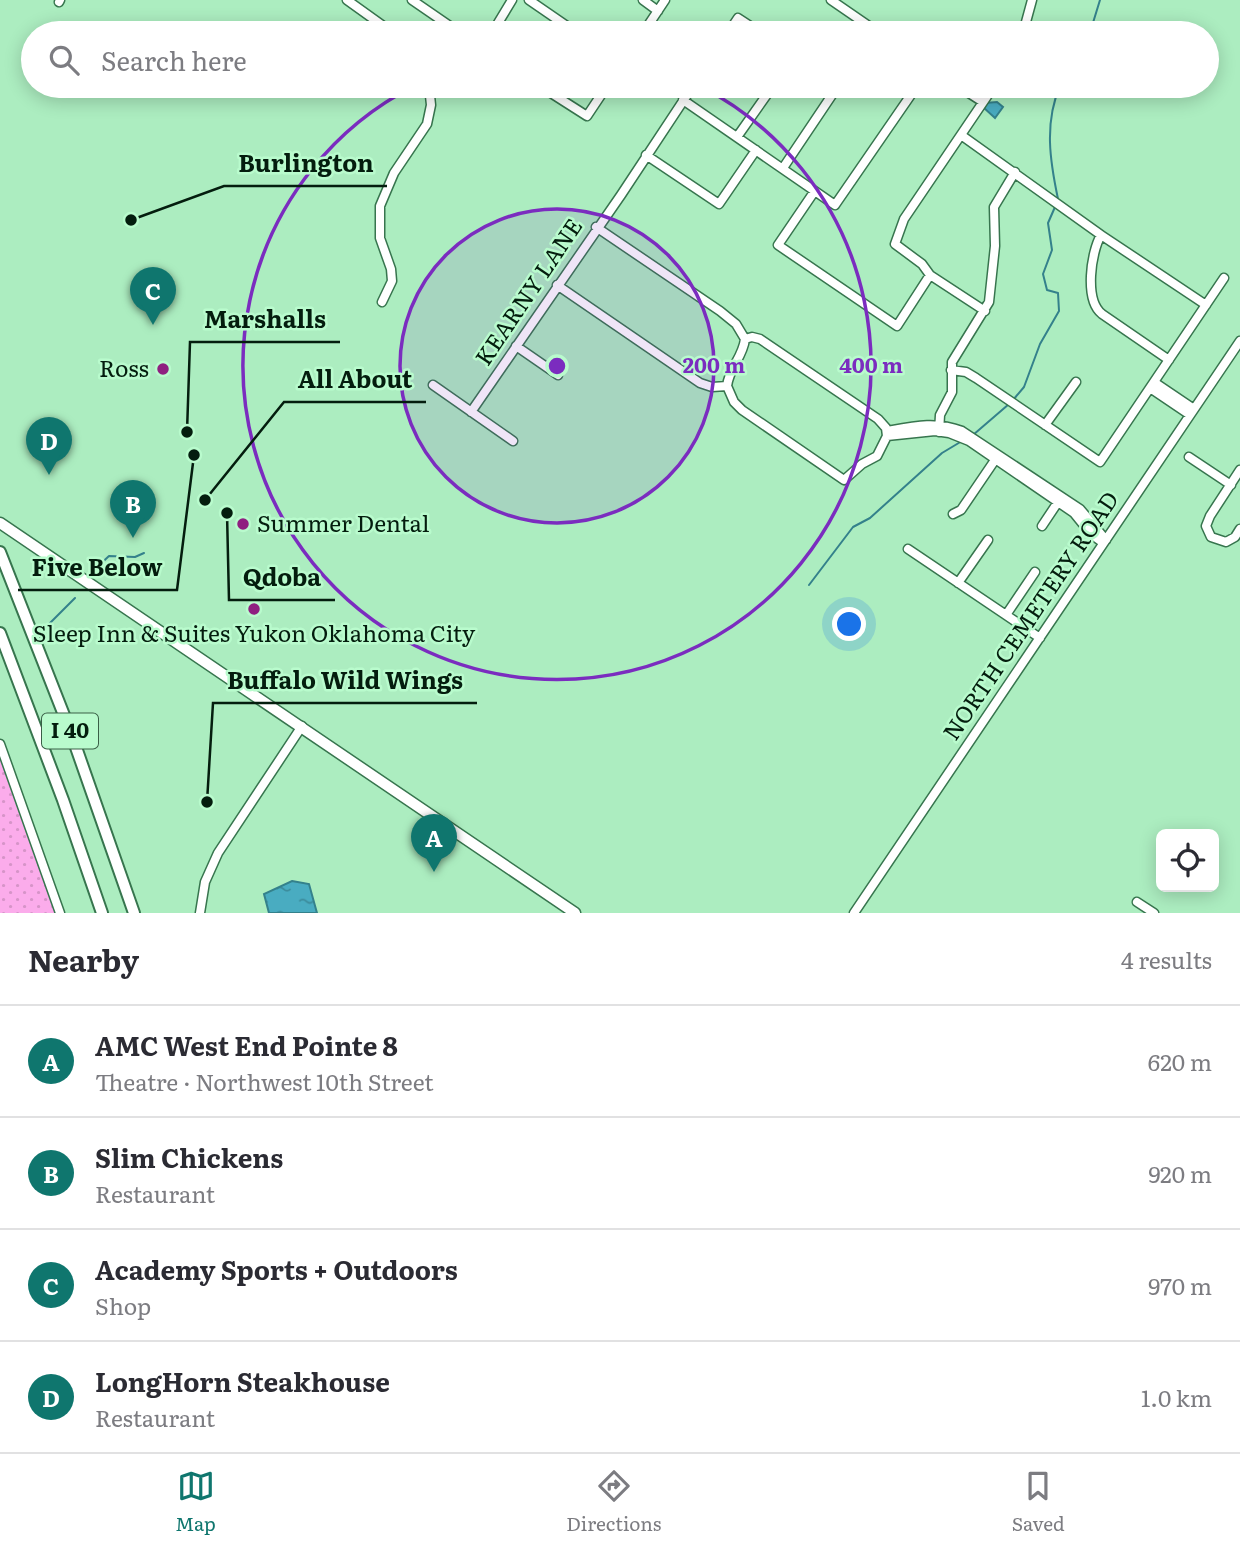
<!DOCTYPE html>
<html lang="en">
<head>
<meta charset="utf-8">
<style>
  :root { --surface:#fff; --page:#f7f7f7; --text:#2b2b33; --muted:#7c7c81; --line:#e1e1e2; --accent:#0f766e }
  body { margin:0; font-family:Literata,serif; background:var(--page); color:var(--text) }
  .controls { position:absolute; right:21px; bottom:21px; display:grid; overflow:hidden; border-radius:10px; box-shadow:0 4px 18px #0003 }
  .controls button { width:63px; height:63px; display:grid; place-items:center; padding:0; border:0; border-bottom:2px solid var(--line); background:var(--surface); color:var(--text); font:35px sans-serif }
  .you { position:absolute; left:850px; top:625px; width:24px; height:24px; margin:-18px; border:5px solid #fff; border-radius:50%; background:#1a73e8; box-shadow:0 0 0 10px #1a73e833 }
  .badge { display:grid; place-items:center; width:46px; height:46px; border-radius:50%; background:var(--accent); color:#fff; font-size:23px; font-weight:700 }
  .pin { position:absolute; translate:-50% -58px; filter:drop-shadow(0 2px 4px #0008) }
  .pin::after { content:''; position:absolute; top:37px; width:24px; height:21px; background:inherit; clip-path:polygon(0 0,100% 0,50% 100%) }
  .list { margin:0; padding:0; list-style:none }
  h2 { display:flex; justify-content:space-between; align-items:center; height:91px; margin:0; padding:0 28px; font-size:30px }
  h2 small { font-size:23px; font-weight:400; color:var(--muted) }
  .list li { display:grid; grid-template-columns:46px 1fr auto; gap:21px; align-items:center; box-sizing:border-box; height:112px; padding:0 28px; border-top:2px solid var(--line) }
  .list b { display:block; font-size:26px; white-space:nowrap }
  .list p { margin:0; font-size:23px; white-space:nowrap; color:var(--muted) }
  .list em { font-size:23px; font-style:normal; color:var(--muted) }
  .icon { flex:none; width:38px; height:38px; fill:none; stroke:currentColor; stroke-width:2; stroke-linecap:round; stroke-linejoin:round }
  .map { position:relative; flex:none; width:1240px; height:913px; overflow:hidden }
  .search { position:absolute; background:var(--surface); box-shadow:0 4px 18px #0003; left:21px; right:21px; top:21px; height:77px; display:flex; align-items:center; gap:18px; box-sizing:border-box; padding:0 24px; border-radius:38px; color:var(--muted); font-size:26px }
  .sheet { height:539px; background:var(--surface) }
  nav { display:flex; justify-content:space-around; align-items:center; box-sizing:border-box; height:98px; border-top:2px solid var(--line); background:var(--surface); font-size:19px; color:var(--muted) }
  nav a { display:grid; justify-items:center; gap:4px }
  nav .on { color:var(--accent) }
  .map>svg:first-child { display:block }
  .park { fill:url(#park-dots) }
  .water { fill:url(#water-ripples); stroke:#34818b; stroke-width:2 }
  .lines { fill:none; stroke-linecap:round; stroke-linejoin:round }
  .stream { stroke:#34818b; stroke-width:2 }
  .minor-casing { stroke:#37754e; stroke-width:11 }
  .major-casing { stroke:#37754e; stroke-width:13 }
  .highway-casing { stroke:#37754e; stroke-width:14 }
  .minor { stroke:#fff; stroke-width:8 }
  .major { stroke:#fff; stroke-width:10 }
  .highway { stroke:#fff; stroke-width:10 }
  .ring { fill:none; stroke:#7b2cbf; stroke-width:3.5 }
  .poi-dot { fill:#8f1f80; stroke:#b9fbcd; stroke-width:2.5 }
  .labels { text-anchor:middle; stroke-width:5; stroke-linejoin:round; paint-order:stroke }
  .shield { fill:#b9fbcd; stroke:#3a6047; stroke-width:2 }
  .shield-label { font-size:21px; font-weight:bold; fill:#041d0e }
  .street-label { font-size:23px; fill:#041d0e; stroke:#b9fbcd }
  .poi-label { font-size:23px; fill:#041d0e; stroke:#b9fbcd; text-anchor:end }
  .centre { fill:#7b2cbf; stroke:#b9fbcd; stroke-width:3.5 }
  .ring-label { font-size:21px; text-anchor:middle; font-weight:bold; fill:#7b2cbf; stroke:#b9fbcd; stroke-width:5; stroke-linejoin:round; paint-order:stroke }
  .leader { fill:none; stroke:#041d0e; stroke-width:2.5 }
  .callout-dot { fill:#041d0e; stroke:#b9fbcd; stroke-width:2.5 }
  .callout-label { font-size:24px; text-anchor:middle; font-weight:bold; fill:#041d0e; stroke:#b9fbcd; stroke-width:5; stroke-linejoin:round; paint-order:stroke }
</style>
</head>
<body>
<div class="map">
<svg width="1240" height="913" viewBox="0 0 1240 913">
  <defs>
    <pattern id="park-dots" width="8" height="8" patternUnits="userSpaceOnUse" patternTransform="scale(1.75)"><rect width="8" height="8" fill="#fbaceb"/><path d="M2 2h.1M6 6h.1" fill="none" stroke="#d694c8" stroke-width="1.8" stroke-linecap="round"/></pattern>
    <pattern id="water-ripples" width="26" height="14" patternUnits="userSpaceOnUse" patternTransform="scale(1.75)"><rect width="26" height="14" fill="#49acc1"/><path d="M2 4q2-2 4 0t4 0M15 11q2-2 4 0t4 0" fill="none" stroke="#3b8b9b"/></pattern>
  </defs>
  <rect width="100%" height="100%" fill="#acedc0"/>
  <!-- park -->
  <path class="park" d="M0,756L57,913H0Z"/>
  <!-- water -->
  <path class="water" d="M997,102L1003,107L995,118L984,108L985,103Z
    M292,881L309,884L317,913H269L264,894Z"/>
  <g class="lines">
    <!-- stream -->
    <path class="stream" d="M1085,33L1092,26L1100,0
      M1058,199C1050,161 1044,123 1060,86
      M1013,400L1024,387L1040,344L1059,311L1058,293L1047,290L1043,274L1052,250L1048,223L1055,207
      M973,435L1009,404
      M95,569L109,556L135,557L144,553
      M809,585L853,527L870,518L942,453L962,441
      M47,626L75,598"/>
    <defs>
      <path id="minor" d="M347,0L393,33
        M412,0L460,33
        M529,0L577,33
        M643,0L658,11
        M831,0L879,33
        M59,2L60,0
        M492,33L512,0
        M643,33L665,0
        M728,33L738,18L761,33
        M1023,33L1032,0
        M540,86L587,116L607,86
        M958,86L983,102
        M683,100L835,205L917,86
        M961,135L1101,235
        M737,137L773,86
        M646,155L719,204L756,150
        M783,168L838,86
        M814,192L778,245L897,326L930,275
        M596,227L720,311L736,324L745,339L752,337L760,339L878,419L886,428L887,436
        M557,285L700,383L712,387L727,386L734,402L742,410L844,480L862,464L877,456L887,436
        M382,302L392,281L391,269L380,238V206L394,173L427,124L431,105L429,86
        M985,311L930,275L922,264L895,244L904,219L994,86
        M516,346L558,375
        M1169,360L1102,314C1084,300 1091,252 1101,235L1206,305
        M951,370L966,372L976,378L1100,462L1224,278
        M1154,382L1194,409
        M433,385L513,441
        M727,386C729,368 743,357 745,339
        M1150,388L1190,415
        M471,412L621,195L693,86
        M1045,425L1076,382
        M887,431C914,426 936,421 962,431L1080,509L1106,540
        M939,432L940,415L952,392V362L989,302L995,246L994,207L1015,172
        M887,436L935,431L949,433L969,441L1074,513L1091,534L1102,542
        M1189,457L1231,485
        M1240,470L1210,516L1206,526L1211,537L1226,542L1235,537L1240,529
        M953,514L961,510L997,457
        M1042,526L1060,499
        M908,549L1040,638
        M958,583L988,540
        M1006,615L1035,572
        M0,744L60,913
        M1137,902L1154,913
        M200,913L205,882L218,853L302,726
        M854,913L1240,341"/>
      <path id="major" d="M0,523L575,913"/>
      <path id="highway" d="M0,552L71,733L134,913
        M0,633L63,800L102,913"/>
    </defs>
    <!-- minor casing -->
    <use href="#minor" class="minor-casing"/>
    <!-- major casing -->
    <use href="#major" class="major-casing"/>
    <!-- highway casing -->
    <use href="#highway" class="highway-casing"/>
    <!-- minor -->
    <use href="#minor" class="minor"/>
    <!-- major -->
    <use href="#major" class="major"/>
    <!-- highway -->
    <use href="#highway" class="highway"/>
  </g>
  <!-- distance rings -->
  <circle cx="557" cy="366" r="157" fill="#7b2cbf" fill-opacity=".12"/>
  <g class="ring">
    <circle cx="557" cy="366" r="157"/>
    <path d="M700 86A314 314 0 1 1 414 86"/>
  </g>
  <!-- markers -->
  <g class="poi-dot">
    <circle cx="163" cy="369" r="7"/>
    <circle cx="243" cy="524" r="7"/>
    <circle cx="254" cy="609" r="7"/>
  </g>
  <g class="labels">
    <!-- shield labels -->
    <rect class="shield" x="42" y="713.5" width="56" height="35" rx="5"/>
    <g class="shield-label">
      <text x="70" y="738">I 40</text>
    </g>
    <!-- street labels -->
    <g class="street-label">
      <text transform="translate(529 292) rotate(-56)" y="8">KEARNY LANE</text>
      <text transform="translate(1031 616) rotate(-56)" y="8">NORTH CEMETERY ROAD</text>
    </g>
    <!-- poi labels -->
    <g class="poi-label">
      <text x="149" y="377">Ross</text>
      <text x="257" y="532" text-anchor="start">Summer Dental</text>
      <text x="254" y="642" text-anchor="middle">Sleep Inn &amp; Suites Yukon Oklahoma City</text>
    </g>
  </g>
  <circle cx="557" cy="366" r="10" class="centre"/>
  <g class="ring-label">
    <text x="714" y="373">200 m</text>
    <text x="871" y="373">400 m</text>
  </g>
  <!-- callouts -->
  <path class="leader" d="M131 220L224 186H387M187 432L190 342H340M205 500L284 402H426M194 455L177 590H18M227 513L229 600H335M207 802L213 703H477"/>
  <g class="callout-dot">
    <circle cx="131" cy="220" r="7"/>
    <circle cx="187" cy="432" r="7"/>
    <circle cx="205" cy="500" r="7"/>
    <circle cx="194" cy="455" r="7"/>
    <circle cx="227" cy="513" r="7"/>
    <circle cx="207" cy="802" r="7"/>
  </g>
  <g class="callout-label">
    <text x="306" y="172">Burlington</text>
    <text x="265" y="328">Marshalls</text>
    <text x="355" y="388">All About</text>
    <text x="97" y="576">Five Below</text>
    <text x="282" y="586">Qdoba</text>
    <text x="345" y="689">Buffalo Wild Wings</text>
  </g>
</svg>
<div class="controls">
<button><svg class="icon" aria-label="locate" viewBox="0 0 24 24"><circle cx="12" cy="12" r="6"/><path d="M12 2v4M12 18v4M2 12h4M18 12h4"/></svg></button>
</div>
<div class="you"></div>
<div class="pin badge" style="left:434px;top:872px">A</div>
<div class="pin badge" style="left:133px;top:538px">B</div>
<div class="pin badge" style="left:153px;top:325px">C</div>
<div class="pin badge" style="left:49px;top:475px">D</div>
<div class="search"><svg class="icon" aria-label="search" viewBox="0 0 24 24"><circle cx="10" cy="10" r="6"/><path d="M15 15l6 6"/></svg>Search here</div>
</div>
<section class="sheet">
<h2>Nearby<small>4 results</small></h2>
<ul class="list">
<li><span class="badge">A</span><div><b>AMC West End Pointe 8</b><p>Theatre · Northwest 10th Street</p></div><em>620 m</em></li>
<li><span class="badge">B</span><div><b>Slim Chickens</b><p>Restaurant</p></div><em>920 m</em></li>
<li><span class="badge">C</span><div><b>Academy Sports + Outdoors</b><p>Shop</p></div><em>970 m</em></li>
<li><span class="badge">D</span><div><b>LongHorn Steakhouse</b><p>Restaurant</p></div><em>1.0 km</em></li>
</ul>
</section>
<nav>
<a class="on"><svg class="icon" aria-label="map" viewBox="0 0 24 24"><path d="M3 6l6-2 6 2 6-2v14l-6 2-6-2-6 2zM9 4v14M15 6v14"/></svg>Map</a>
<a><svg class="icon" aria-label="directions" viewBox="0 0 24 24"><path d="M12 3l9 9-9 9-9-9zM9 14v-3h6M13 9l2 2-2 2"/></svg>Directions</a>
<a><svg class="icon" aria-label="saved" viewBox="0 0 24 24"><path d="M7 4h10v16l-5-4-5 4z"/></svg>Saved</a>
</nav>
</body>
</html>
